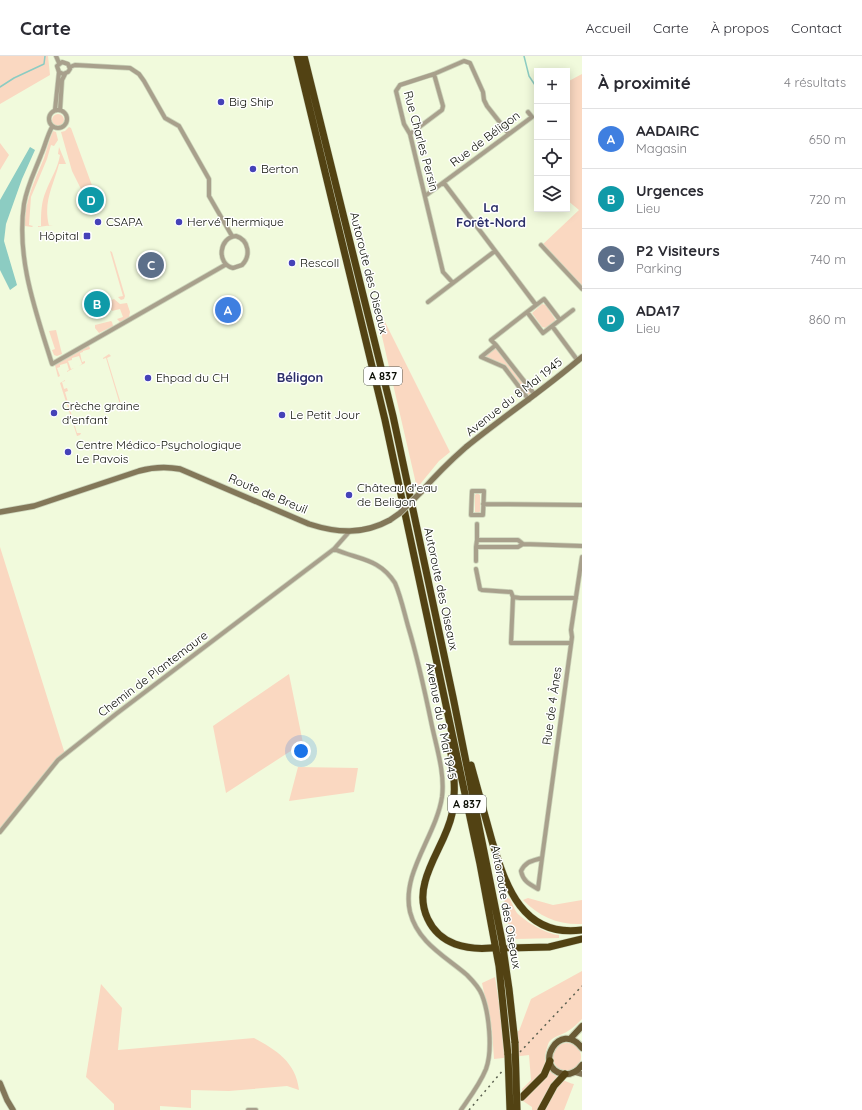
<!DOCTYPE html>
<html lang="fr">
<head>
<meta charset="utf-8">
<style>
  :root { --surface:#fff; --page:#f2f2f3; --text:#2b2b33; --muted:#7c7c81; --line:#e1e1e2; --accent:#4542b8 }
  body { margin:0; font-family:Quicksand,sans-serif; background:var(--page); color:var(--text) }
  .controls { position:absolute; right:12px; top:12px; display:grid; overflow:hidden; border-radius:0px; box-shadow:0 2px 10px #0003 }
  .controls button { width:36px; height:36px; display:grid; place-items:center; padding:0; border:0; border-bottom:1px solid var(--line); background:var(--surface); color:var(--text); font:20px sans-serif }
  .you { position:absolute; left:301px; top:695px; width:14px; height:14px; margin:-10px; border:3px solid #fff; border-radius:50%; background:#1a73e8; box-shadow:0 0 0 6px #1a73e833 }
  .badge { display:grid; place-items:center; width:26px; height:26px; border-radius:50%; background:var(--accent); color:#fff; font-size:13px; font-weight:700 }
  .pin { position:absolute; translate:-50% -50%; border:2px solid #fff; box-shadow:0 1px 4px #0006 }
  .list { margin:0; padding:0; list-style:none }
  h2 { display:flex; justify-content:space-between; align-items:center; height:52px; margin:0; padding:0 16px; font-size:17px }
  h2 small { font-size:13px; font-weight:400; color:var(--muted) }
  .list li { display:grid; grid-template-columns:26px 1fr auto; gap:12px; align-items:center; box-sizing:border-box; height:60px; padding:0 16px; border-top:1px solid var(--line) }
  .list b { display:block; font-size:15px; white-space:nowrap }
  .list p { margin:0; font-size:13px; white-space:nowrap; color:var(--muted) }
  .list em { font-size:13px; font-style:normal; color:var(--muted) }
  .icon { flex:none; width:22px; height:22px; fill:none; stroke:currentColor; stroke-width:2; stroke-linecap:round; stroke-linejoin:round }
  .map { position:relative; flex:none; width:582px; height:1054px; overflow:hidden }
  header { display:flex; align-items:center; gap:24px; box-sizing:border-box; height:56px; padding:0 20px; background:var(--surface); border-bottom:1px solid var(--line) }
  header strong { font-size:19px }
  nav { display:flex; gap:22px; margin-inline-start:auto; font-size:14px }
  main { display:flex }
  aside { flex:1; background:var(--surface) }
  .map>svg:first-child { display:block }
  .green { fill:#fad8c1 }
  .water { fill:#8cccc2 }
  .lines { fill:none; stroke-linecap:round; stroke-linejoin:round }
  .stream { stroke:#8cccc2; stroke-width:1.5 }
  .street-casing { stroke:#ccd4ba; stroke-width:5.5 }
  .secondary-casing { stroke:#ccd4ba; stroke-width:7 }
  .primary-casing { stroke:#ccd4ba; stroke-width:8 }
  .highway-casing { stroke:#ccd4ba; stroke-width:8 }
  .street { stroke:#a8a08c; stroke-width:4 }
  .secondary { stroke:#837759; stroke-width:5.5 }
  .primary { stroke:#695a35; stroke-width:6 }
  .highway { stroke:#524213; stroke-width:7 }
  .rail { stroke:#5b6050; stroke-width:1.5; stroke-dasharray:2 4; stroke-linecap:butt }
  .secondary-bridge-casing { stroke:#ccd4ba; stroke-width:7; stroke-linecap:butt }
  .highway-bridge-casing { stroke:#ccd4ba; stroke-width:8; stroke-linecap:butt }
  .secondary-bridge { stroke:#837759; stroke-width:5.5 }
  .highway-bridge { stroke:#524213; stroke-width:7 }
  .poi-dot { fill:#4542b8; stroke:#fff; stroke-width:1.5 }
  .labels { text-anchor:middle; stroke-width:3; stroke-linejoin:round; paint-order:stroke }
  .shield { fill:#fff; stroke:#545650; stroke-width:1 }
  .shield-label { font-size:11px; font-weight:bold; fill:#0b0e05 }
  .poi-label { font-size:12px; fill:#0b0e05; stroke:#fff; text-anchor:start }
  .street-label { font-size:12px; fill:#0b0e05; stroke:#fff }
  .neighbourhood-label { font-size:13px; font-weight:bold; fill:#2c2f69; stroke:#fff }
</style>
</head>
<body>
<header>
<strong>Carte</strong>
<nav><a>Accueil</a><a>Carte</a><a>À propos</a><a>Contact</a></nav>
</header>
<main>
<div class="map">
<svg width="582" height="1054" viewBox="0 0 582 1054">
  <rect width="100%" height="100%" fill="#f1fadc"/>
  <!-- green -->
  <path class="green" d="M0,0H48L50,19L0,48Z
    M582,18V233L541,190L579,154L567,144V26Z
    M52 64a6 6 0 1 1 12 0a6 6 0 1 1-12 0Z
    M69,71L71,72L94,135L93,138L89,139L88,137L84,138L82,135L72,115L61,76L65,75Z
    M53,75L56,76L58,84L54,90L51,89L47,103L31,141L29,169L33,170L32,171L25,170C24,146 35,124 44,102C47,93 49,84 53,75Z
    M0,87L9,99L0,114Z
    M59,91L66,108H59C53,131 43,145 49,170L53,169L38,171V170H41C41,158 41,146 46,135C51,122 58,112 60,99L58,98Z
    M110,195L112,196L125,240L124,243L121,244L118,241L123,240Z
    M114,243L120,248L127,247L130,256L129,261L120,266L117,263L123,261L120,253L112,255L109,245Z
    M542,248L546,249L555,263V265L546,272L542,271L532,257Z
    M379,254L450,396L439,405L417,432L378,263Z
    M111,265L112,266L113,270L99,277L95,272V269Z
    M56,274L62,298L57,300L54,299L52,294L55,293L49,275Z
    M89,289L90,293L83,295V296L80,297L82,306L85,305V307L79,310L82,308L79,300L72,302V304L68,305L71,313L74,312L67,316V315L69,314L67,307L60,309V311L57,312L60,320L58,321L55,309Z
    M496,289L535,339L529,344L504,311L481,301Z
    M109,298L111,300L107,302L122,351L126,350L125,353L120,356L118,353L121,352L106,302L103,303V302Z
    M65,324V325L62,326L64,333L67,332L68,335L65,336L77,377H81L80,379L77,380L60,327Z
    M477,437L480,439V455L479,457H476L475,456V439Z
    M0,491L65,698L0,778Z
    M289,618L303,687L226,737L213,670Z
    M298,711L358,712L354,736L289,745Z
    M505,841L510,843C512,847 514,853 517,857C526,866 546,878 559,879V882L516,883L511,879L504,848Z
    M528,842L553,849L582,844V868C558,869 540,861 523,844Z
    M582,915V963C578,967 573,972 568,975C562,979 554,980 549,986C548,988 547,992 546,995C540,1013 559,1024 574,1028L564,1054H532V1051L523,1045L522,1033L531,1024L529,999L494,1003L492,975L482,927L495,921L503,974L519,975L531,943Z
    M101,928L122,952L118,994L254,982C276,994 296,1006 299,1034L287,1030L229,1035L191,1034V1052L160,1050V1054H114V1048L86,1021Z
    M553 1001a14 14 0 1 1 28 0a14 14 0 1 1-28 0Z"/>
  <!-- water -->
  <path class="water" d="M30,91L35,94L22,123L6,168L4,185L17,229L10,234L0,214V144Z"/>
  <g class="lines">
    <!-- stream -->
    <path class="stream" d="M524,0L529,20L537,32
      M0,31L14,22L44,8L45,0"/>
    <defs>
      <path id="street" d="M56,0L59,7
        M70,11L75,9L130,12L139,18L144,25L165,62L179,70L209,123V140L232,180
        M49 63a9 9 0 1 1 18 0a9 9 0 1 1-18 0Z
        M55,54L59,16L57,10L62,6L68,8L70,13L68,16L63,18L59,16
        M60,54L62,24L65,18
        M52,71C47,80 45,90 41,99C35,115 27,130 24,148C16,203 36,256 52,308L225,209
        M410,78L442,54L443,50L434,18
        M444,127L536,249
        M425,140L532,61L528,56
        M236,180C249,184 251,200 242,209L233,212C216,208 219,181 236,180Z
        M541,189L582,233
        M453,227L443,216L410,78L404,68L396,35L400,29L434,18L464,5L470,7L483,36L484,44L487,50L509,78
        M428,246L495,195
        M560,264L544,243L527,256L543,277L573,254
        M552,270L578,305
        M496,289L491,284L527,256
        M529,344L504,311L481,301L496,289L535,339
        M472,435H484L483,459H471Z
        M483,448L582,449
        M477,468V484
        M523,488L518,491H476L477,484H518L523,488L582,490
        M334,493C359,504 379,502 395,527C401,541 404,556 408,570C418,603 425,636 432,670C437,693 445,718 442,741C436,780 401,817 410,856C418,887 445,900 467,919C473,925 479,931 482,939C489,957 493,994 486,1013C480,1028 470,1041 461,1054
        M476,505V491
        M476,513L480,533L482,534L511,536L513,541L520,542H576
        M513,541L511,587H571
        M0,776L58,704L116,658L334,493L349,476
        M542,802C532,805 526,805 521,815C523,825 529,828 538,833L542,802L569,603L572,581L571,574L582,501
        M248,1054H256"/>
      <path id="secondary" d="M421,436C435,420 450,405 466,391C504,360 545,333 582,301
        M0,456L34,450L139,415C153,411 165,410 180,413L309,468C337,477 363,479 390,464
        M575,1016L582,1018
        M0,1027L7,1044L13,1054"/>
      <path id="primary" d="M570,983L582,970
        M582,992C560,963 532,1011 563,1018C571,1019 577,1016 582,1009"/>
      <path id="highway" d="M297,0L385,364L480,808L499,910L508,999
        M304,0L393,360L453,641L502,885L509,933L515,987
        M449,685C453,709 457,734 452,758C447,782 431,802 425,826C418,851 429,878 455,888C466,892 479,893 491,892
        M471,709C478,734 485,760 492,785C506,831 523,882 582,874
        M509,892L549,891L582,883
        M522,1041L544,1019L550,1005
        M541,1054L554,1030L565,1018"/>
    </defs>
    <!-- street casing -->
    <use href="#street" class="street-casing"/>
    <!-- secondary casing -->
    <use href="#secondary" class="secondary-casing"/>
    <!-- primary casing -->
    <use href="#primary" class="primary-casing"/>
    <!-- highway casing -->
    <use href="#highway" class="highway-casing"/>
    <!-- street -->
    <use href="#street" class="street"/>
    <!-- secondary -->
    <use href="#secondary" class="secondary"/>
    <!-- primary -->
    <use href="#primary" class="primary"/>
    <!-- highway -->
    <use href="#highway" class="highway"/>
    <!-- rail -->
    <path class="rail" d="M520,996L582,930
      M469,1054L504,1013"/>
    <defs>
      <path id="secondary-bridge" d="M390,464L400,457L421,436"/>
      <path id="highway-bridge" d="M515,987L517,1054
        M508,999L510,1054"/>
    </defs>
    <!-- secondary-bridge casing -->
    <use href="#secondary-bridge" class="secondary-bridge-casing"/>
    <!-- highway-bridge casing -->
    <use href="#highway-bridge" class="highway-bridge-casing"/>
    <!-- secondary-bridge -->
    <use href="#secondary-bridge" class="secondary-bridge"/>
    <!-- highway-bridge -->
    <use href="#highway-bridge" class="highway-bridge"/>
  </g>
  <!-- markers -->
  <g class="poi-dot">
    <circle cx="221" cy="46" r="4"/>
    <circle cx="253" cy="113" r="4"/>
    <circle cx="98" cy="166" r="4"/>
    <circle cx="179" cy="166" r="4"/>
    <rect x="83" y="176" width="8" height="8" rx="2"/>
    <circle cx="292" cy="207" r="4"/>
    <circle cx="148" cy="322" r="4"/>
    <circle cx="54" cy="357" r="4"/>
    <circle cx="282" cy="359" r="4"/>
    <circle cx="68" cy="396" r="4"/>
    <circle cx="349" cy="439" r="4"/>
  </g>
  <g class="labels">
    <!-- shield labels -->
    <g class="shield">
      <rect x="364" y="311" width="38" height="18" rx="3"/>
      <rect x="448" y="739" width="38" height="18" rx="3"/>
    </g>
    <g class="shield-label">
      <text x="383" y="324">A 837</text>
      <text x="467" y="752">A 837</text>
    </g>
    <!-- poi labels -->
    <g class="poi-label">
      <text x="229" y="50">Big Ship</text>
      <text x="261" y="117">Berton</text>
      <text x="106" y="170">CSAPA</text>
      <text x="187" y="170">Hervé Thermique</text>
      <text x="79" y="184" text-anchor="end">Hôpital</text>
      <text x="300" y="211">Rescoll</text>
      <text x="156" y="326">Ehpad du CH</text>
      <text x="62" y="354">Crèche graine<tspan x="62" dy="14">d'enfant</tspan></text>
      <text x="290" y="363">Le Petit Jour</text>
      <text x="76" y="393">Centre Médico-Psychologique<tspan x="76" dy="14">Le Pavois</tspan></text>
      <text x="357" y="436">Château d'eau<tspan x="357" dy="14">de Beligon</tspan></text>
    </g>
    <!-- street labels -->
    <g class="street-label">
      <text transform="translate(485 83) rotate(-37)" y="4">Rue de Béligon</text>
      <text transform="translate(421 85) rotate(75)" y="4">Rue Charles Persin</text>
      <text transform="translate(369 217) rotate(76)" y="4">Autoroute des Oiseaux</text>
      <text transform="translate(514 341) rotate(-38)" y="4">Avenue du 8 Mai 1945</text>
      <text transform="translate(268 438) rotate(23)" y="4">Route de Breuil</text>
      <text transform="translate(441 533) rotate(78)" y="4">Autoroute des Oiseaux</text>
      <text transform="translate(153 618) rotate(-37)" y="4">Chemin de Plantemaure</text>
      <text transform="translate(552 650) rotate(-82)" y="4">Rue de 4 Ânes</text>
      <text transform="translate(441 665) rotate(79)" y="4">Avenue du 8 Mai 1945</text>
      <text transform="translate(506 851) rotate(80)" y="4">Autoroute des Oiseaux</text>
    </g>
    <!-- neighbourhood labels -->
    <g class="neighbourhood-label">
      <text x="491" y="156">La<tspan x="491" dy="15">Forêt-Nord</tspan></text>
      <text x="300" y="326">Béligon</text>
    </g>
  </g>
</svg>
<div class="controls">
<button>+</button>
<button>−</button>
<button><svg class="icon" aria-label="locate" viewBox="0 0 24 24"><circle cx="12" cy="12" r="6"/><path d="M12 2v4M12 18v4M2 12h4M18 12h4"/></svg></button>
<button><svg class="icon" aria-label="layers" viewBox="0 0 24 24"><path d="M12 4l9 5-9 5-9-5zM3 14l9 5 9-5"/></svg></button>
</div>
<div class="you"></div>
<div class="pin badge" style="left:228px;top:254px;background:#3f7fe0">A</div>
<div class="pin badge" style="left:97px;top:248px;background:#0f9aa8">B</div>
<div class="pin badge" style="left:151px;top:209px;background:#5c6f8a">C</div>
<div class="pin badge" style="left:91px;top:144px;background:#0f9aa8">D</div>
</div>
<aside>
<h2>À proximité<small>4 résultats</small></h2>
<ul class="list">
<li><span class="badge" style="background:#3f7fe0">A</span><div><b>AADAIRC</b><p>Magasin</p></div><em>650 m</em></li>
<li><span class="badge" style="background:#0f9aa8">B</span><div><b>Urgences</b><p>Lieu</p></div><em>720 m</em></li>
<li><span class="badge" style="background:#5c6f8a">C</span><div><b>P2 Visiteurs</b><p>Parking</p></div><em>740 m</em></li>
<li><span class="badge" style="background:#0f9aa8">D</span><div><b>ADA17</b><p>Lieu</p></div><em>860 m</em></li>
</ul>
</aside>
</main>
</body>
</html>
